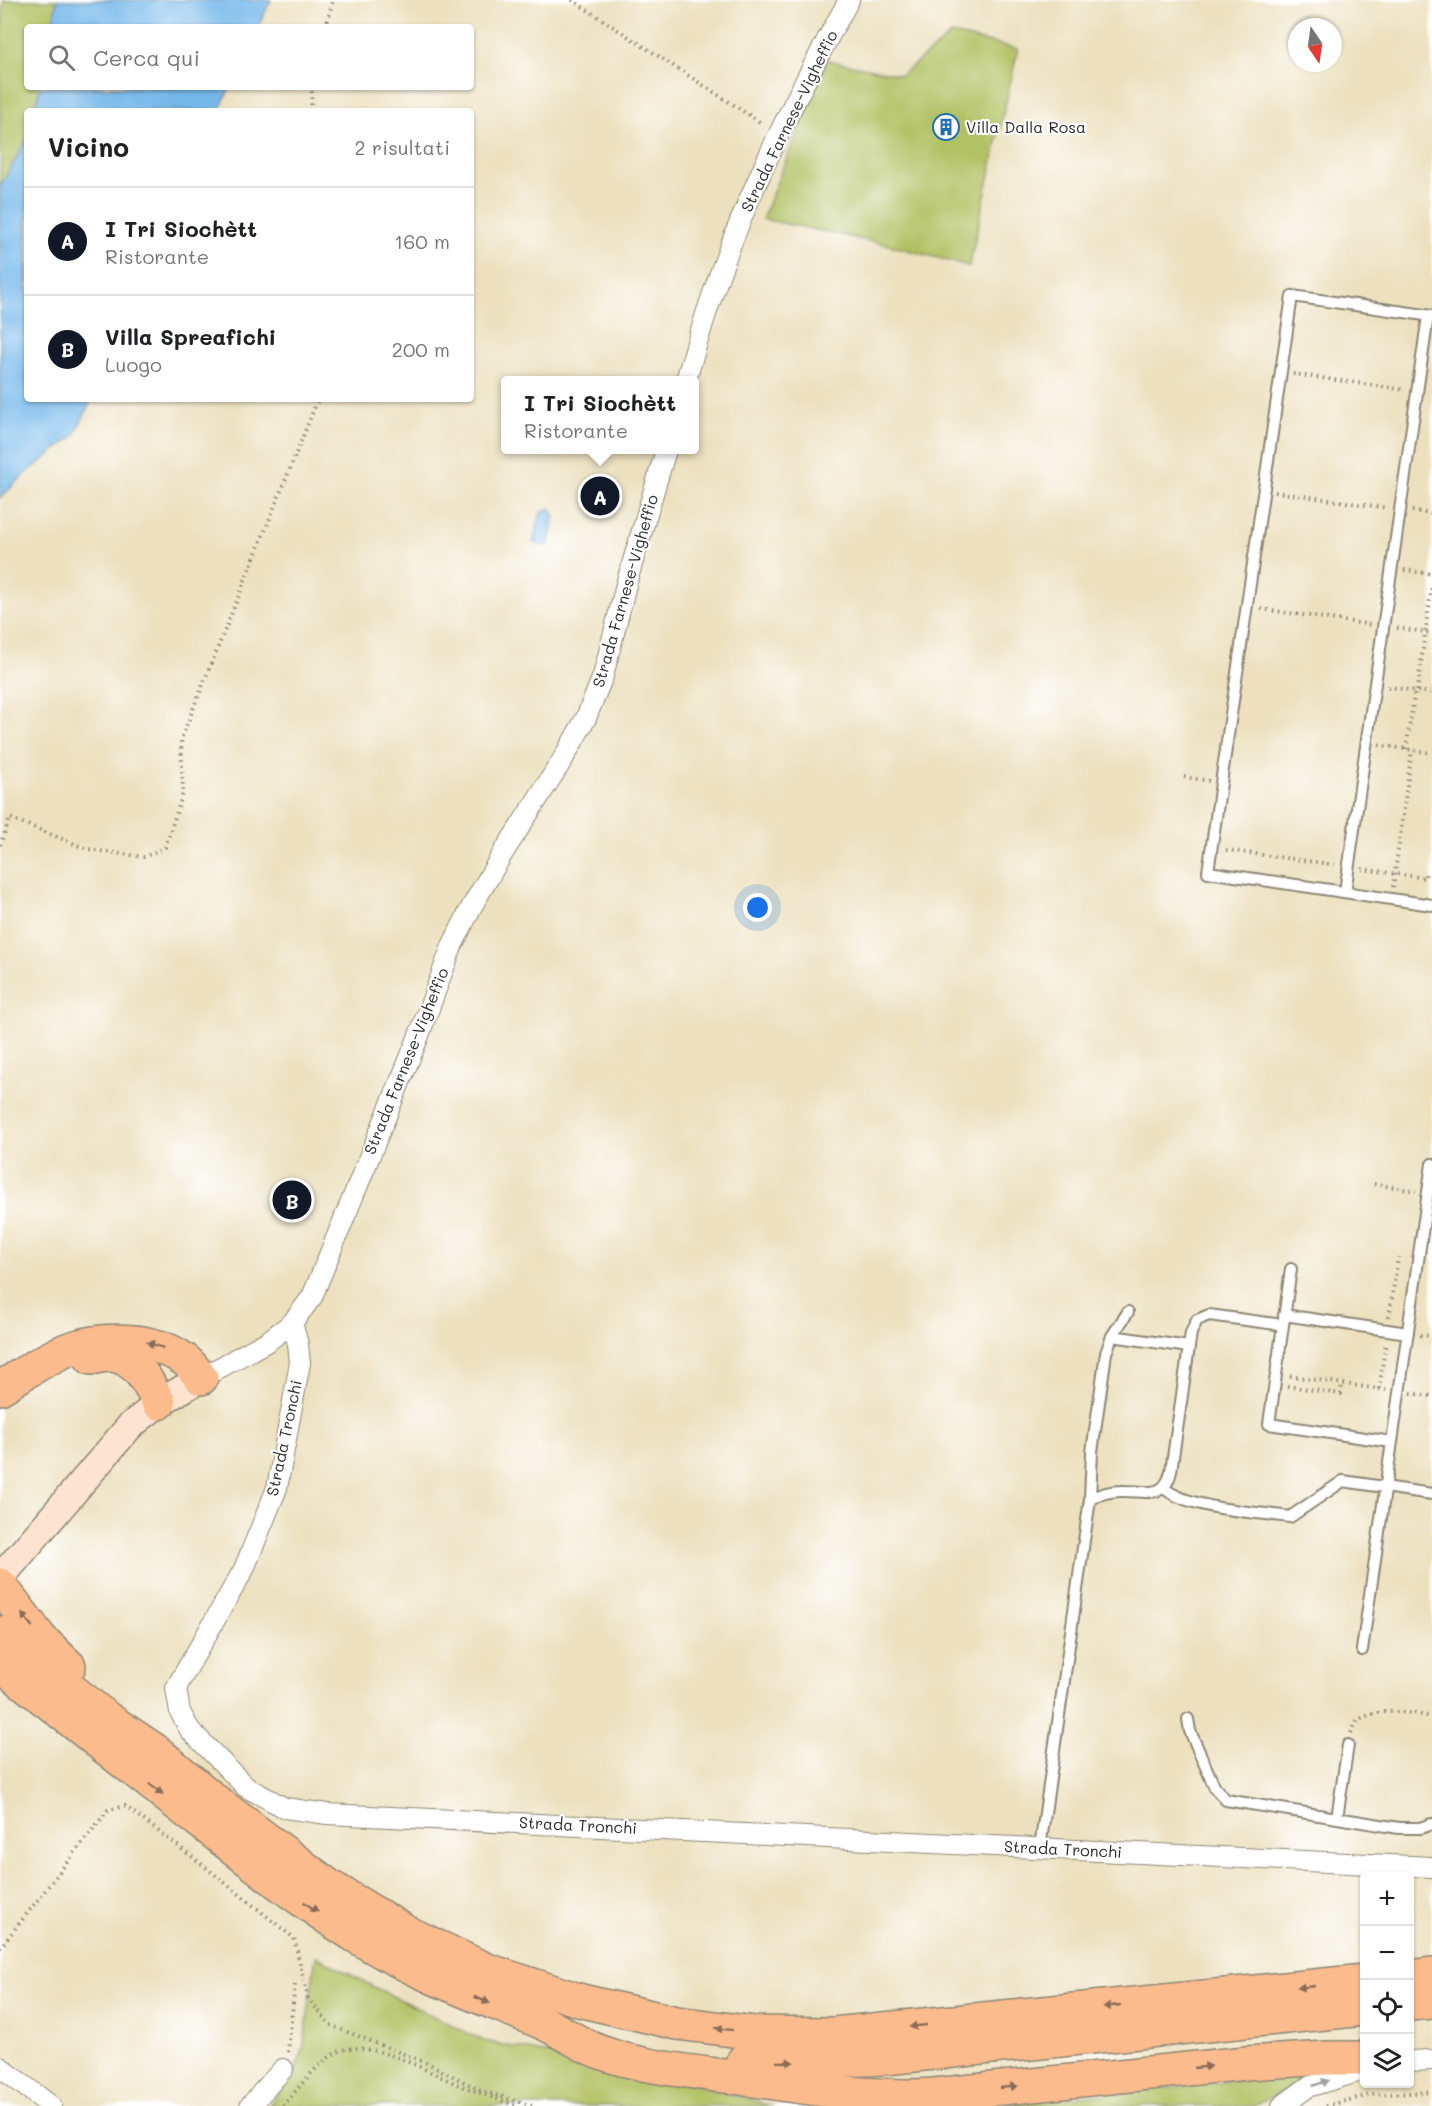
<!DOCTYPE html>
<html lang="it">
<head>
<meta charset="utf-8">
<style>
  :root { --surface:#fff; --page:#f2f2f2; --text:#202124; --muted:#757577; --line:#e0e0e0; --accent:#111827 }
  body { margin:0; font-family:Mali,sans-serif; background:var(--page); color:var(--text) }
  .controls { position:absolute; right:18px; bottom:18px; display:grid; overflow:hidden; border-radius:6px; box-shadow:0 2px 4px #0004 }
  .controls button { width:54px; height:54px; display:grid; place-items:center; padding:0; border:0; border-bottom:2px solid var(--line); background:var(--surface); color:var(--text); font:30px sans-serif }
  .compass { position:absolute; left:1288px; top:18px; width:54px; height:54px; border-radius:50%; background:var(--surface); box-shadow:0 2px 4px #0004; rotate:167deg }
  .you { position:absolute; left:758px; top:908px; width:21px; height:21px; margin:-15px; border:4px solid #fff; border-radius:50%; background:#1a73e8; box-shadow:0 0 0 9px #1a73e833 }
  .badge { display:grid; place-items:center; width:39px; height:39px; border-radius:50%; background:var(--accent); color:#fff; font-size:20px; font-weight:700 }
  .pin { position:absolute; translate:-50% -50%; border:3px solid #fff; box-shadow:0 2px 6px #0006 }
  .popup { position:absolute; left:501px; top:376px; width:198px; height:78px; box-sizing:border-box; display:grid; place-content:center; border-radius:6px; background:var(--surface); filter:drop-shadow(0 2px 4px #0005); font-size:20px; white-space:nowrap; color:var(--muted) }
  .popup b { font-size:22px; color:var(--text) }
  .popup::after { content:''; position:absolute; left:50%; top:100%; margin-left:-12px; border:12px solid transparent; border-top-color:var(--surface) }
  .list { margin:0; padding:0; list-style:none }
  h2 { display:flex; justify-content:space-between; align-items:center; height:78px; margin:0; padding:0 24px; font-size:26px }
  h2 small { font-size:20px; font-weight:400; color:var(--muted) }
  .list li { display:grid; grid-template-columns:39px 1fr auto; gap:18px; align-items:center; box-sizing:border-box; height:108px; padding:0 24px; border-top:2px solid var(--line) }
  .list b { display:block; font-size:22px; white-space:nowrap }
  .list p { margin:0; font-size:20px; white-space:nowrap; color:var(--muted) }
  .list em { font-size:20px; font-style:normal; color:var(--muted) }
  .icon { flex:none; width:33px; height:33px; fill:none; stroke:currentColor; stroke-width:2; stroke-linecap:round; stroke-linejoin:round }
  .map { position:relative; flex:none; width:1432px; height:2106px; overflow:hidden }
  .search { position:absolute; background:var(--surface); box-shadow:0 2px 4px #0004; left:24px; top:24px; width:450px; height:66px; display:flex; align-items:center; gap:15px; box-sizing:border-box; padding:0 21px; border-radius:6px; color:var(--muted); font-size:22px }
  .panel { position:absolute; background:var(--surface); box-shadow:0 2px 4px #0004; left:24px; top:108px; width:450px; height:294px; border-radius:6px }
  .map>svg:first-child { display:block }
  .green { fill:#b2c163; stroke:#6e7647; stroke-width:1.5 }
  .water { fill:#74b8ea; stroke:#50728a; stroke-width:1.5 }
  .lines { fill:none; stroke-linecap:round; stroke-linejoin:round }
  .lane-casing { stroke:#8c8674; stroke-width:14 }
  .street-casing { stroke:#8c8674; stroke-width:22 }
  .secondary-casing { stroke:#8c8674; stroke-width:30 }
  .highway-casing { stroke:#8c8674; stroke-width:36 }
  .path { stroke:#8c8674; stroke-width:4; stroke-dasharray:1.5 4.5; stroke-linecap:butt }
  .lane { stroke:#fff; stroke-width:10 }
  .street { stroke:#fff; stroke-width:20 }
  .secondary { stroke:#fde4d1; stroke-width:27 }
  .highway { stroke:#fbbb8d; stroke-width:33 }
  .oneway { fill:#896c57 }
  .oneway2 { fill:#a0a0a0 }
  .labels { text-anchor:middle; stroke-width:4.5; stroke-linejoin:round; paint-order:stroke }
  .street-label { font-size:16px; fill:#2b2b2b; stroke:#fff }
  .poi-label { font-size:16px; fill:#2b2b2b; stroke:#fff; text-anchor:start }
</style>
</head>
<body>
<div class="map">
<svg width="1432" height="2106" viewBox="0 0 1432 2106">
  <rect width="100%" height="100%" fill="#fff"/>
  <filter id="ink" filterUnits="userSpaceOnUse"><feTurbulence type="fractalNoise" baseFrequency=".0167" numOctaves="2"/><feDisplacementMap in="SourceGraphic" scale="12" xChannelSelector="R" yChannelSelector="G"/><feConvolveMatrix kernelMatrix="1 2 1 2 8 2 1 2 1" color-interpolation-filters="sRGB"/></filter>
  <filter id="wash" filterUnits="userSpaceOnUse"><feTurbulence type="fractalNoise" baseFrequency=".008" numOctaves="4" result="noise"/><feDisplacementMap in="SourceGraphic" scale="24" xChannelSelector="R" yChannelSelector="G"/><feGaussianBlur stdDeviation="1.35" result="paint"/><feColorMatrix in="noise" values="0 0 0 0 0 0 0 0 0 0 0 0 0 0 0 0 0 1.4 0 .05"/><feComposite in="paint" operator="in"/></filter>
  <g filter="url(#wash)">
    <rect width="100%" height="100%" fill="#ece0be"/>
    <!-- green -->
    <path class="green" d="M4,0H57L52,27H27V87H40L35,111H27V139L0,187V52Z
      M952,34L1018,49L969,266L885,244L762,219L827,60L901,75Z
      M316,1956L370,1985L484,2041L688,2082L773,2106H268L293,2077L303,2050Z
      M1319,2072L1254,2106H1012L1007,2104Z"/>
    <!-- water -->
    <path class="water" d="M57,0H271L258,27H52Z
      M40,87H230L219,111H35Z
      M27,139V399H92L74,436L24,475L0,498V187Z
      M549,508L552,510V514L555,515L548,546L533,543L541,512H544Z"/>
  </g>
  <g filter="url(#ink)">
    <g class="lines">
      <defs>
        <path id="lane" d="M1432,316L1292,296L1208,872L1432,905
          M1345,892L1428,316
          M1291,1269L1269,1424L1392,1442
          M1284,1315L1408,1333
          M1112,1336L1189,1347
          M1164,1488C1188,1509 1256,1512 1290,1517L1343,1481L1432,1494
          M1090,1499C1100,1494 1110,1491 1121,1491C1143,1490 1165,1501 1171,1471L1191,1333L1197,1320L1209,1315L1283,1325
          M1362,1650L1432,1164
          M1188,1719L1190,1731L1215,1788L1226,1800L1399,1828H1420L1432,1824
          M1337,1818L1348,1745
          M1040,1848L1090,1499L1092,1452L1106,1353L1112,1336L1128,1312"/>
        <path id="street" d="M686,380C694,354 701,328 710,302C745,197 795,96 849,0
          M292,1323L298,1344L300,1363L277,1488L244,1569L176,1688L180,1712L190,1730L246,1787L285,1808L327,1814L1432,1867
          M201,1378L268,1341L292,1323L312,1297L418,1038L452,946L472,906L503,853L563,759L586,718L603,676L627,581L666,450
          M1410,2061L1432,2060
          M0,2067L51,2106
          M250,2106L283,2069
          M1282,2106L1308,2087L1364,2070"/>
        <path id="secondary" d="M7,1570L130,1426L159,1403L201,1378"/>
        <path id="highway" d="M91,1358C97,1357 104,1355 110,1355C135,1356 149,1383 159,1403
          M0,1388C22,1375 45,1358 69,1349C102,1337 153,1338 182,1358C190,1362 195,1371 201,1378
          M0,1585L40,1638L69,1666
          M0,1633L108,1719L156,1751L214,1800L329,1886L406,1932L487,1970L582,2001L677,2023L755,2033L833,2034L1364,1981
          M0,1664C69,1719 138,1774 208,1828C261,1870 314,1912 372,1946C426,1978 484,1998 541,2022C562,2031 581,2046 603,2053C650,2070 704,2072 754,2080C814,2089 873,2099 934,2095L1246,2063L1327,2058H1364
          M1410,1977L1432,1974
          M1410,2004L1432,2002
          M744,2060L803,2062L885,2058L1364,2009"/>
      </defs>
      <!-- lane casing -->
      <use href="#lane" class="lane-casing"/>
      <!-- street casing -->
      <use href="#street" class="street-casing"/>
      <!-- secondary casing -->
      <use href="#secondary" class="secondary-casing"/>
      <!-- highway casing -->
      <use href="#highway" class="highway-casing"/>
      <!-- path -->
      <path class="path" d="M572,0L763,124
        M326,27L333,0
        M311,111L312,87
        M1293,374L1405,390
        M1275,492L1387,508
        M1412,511L1432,514
        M1404,570L1432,574
        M1261,609L1372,625
        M1397,628L1432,633
        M1388,687L1432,693
        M1417,691L1432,585
        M1379,745L1432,753
        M1406,749L1415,690
        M1184,777L1209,781
        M0,845L10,818L87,849L144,857L165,847L183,793L181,739L318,399
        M1226,850L1337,865
        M1362,869L1425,878L1426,870
        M1393,887L1412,750
        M1374,1184L1416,1191
        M1389,1317L1398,1257
        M1420,1335L1432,1336
        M1290,1376L1386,1390
        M1287,1386L1341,1394L1342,1384
        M1379,1389L1386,1342
        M1411,1393L1432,1396
        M1351,1733L1357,1721C1377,1707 1409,1712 1432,1717
        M0,1948L108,1810L125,1806L199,1862L294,1938L308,1998L330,2025L429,2064L480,2090L533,2106
        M288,2052L295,1984
        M283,2106C298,2089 321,2057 343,2050C376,2041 426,2071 457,2084C477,2092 497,2099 517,2106
        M1326,2106L1369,2095L1432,2092"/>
      <!-- lane -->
      <use href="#lane" class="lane"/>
      <!-- street -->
      <use href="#street" class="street"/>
      <!-- secondary -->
      <use href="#secondary" class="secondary"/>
      <!-- highway -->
      <use href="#highway" class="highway"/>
    </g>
    <!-- one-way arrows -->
    <defs><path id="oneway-solid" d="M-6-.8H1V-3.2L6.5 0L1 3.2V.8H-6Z" transform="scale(1.5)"/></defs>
    <g class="oneway">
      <use href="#oneway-solid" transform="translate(155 1345) rotate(-162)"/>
      <use href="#oneway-solid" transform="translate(27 1620) rotate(-128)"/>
      <use href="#oneway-solid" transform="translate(156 1789) rotate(37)"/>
      <use href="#oneway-solid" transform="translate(311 1907) rotate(35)"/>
      <use href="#oneway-solid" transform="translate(1306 1987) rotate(174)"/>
      <use href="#oneway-solid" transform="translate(482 2000) rotate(23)"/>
      <use href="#oneway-solid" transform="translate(1112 2006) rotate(174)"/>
      <use href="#oneway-solid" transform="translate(918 2026) rotate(174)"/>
      <use href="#oneway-solid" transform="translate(724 2029) rotate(-173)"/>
      <use href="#oneway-solid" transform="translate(785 2062) rotate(1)"/>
      <use href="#oneway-solid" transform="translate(1203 2067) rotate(-6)"/>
      <use href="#oneway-solid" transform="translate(1009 2087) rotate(-6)"/>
    </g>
    <use class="oneway2" href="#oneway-solid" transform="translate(1321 2083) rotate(-18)"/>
  </g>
  <!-- icons -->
  <defs>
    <symbol id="building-ring" viewBox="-11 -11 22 22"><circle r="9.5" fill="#fff" stroke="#1f6fb2" stroke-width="1.5"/><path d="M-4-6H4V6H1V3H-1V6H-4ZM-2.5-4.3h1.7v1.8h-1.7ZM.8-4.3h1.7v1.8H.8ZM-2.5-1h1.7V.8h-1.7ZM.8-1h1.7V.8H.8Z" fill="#1f6fb2"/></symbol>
  </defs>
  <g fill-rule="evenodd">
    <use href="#building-ring" x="931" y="112" width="30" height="30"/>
  </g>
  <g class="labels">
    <!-- street labels -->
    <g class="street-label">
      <text transform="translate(789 121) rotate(-64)" y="6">Strada Farnese-Vigheffio</text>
      <text transform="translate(625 591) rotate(-74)" y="6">Strada Farnese-Vigheffio</text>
      <text transform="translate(406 1061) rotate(-68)" y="6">Strada Farnese-Vigheffio</text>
      <text transform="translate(284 1438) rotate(-78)" y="6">Strada Tronchi</text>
      <text transform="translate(578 1825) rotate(3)" y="6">Strada Tronchi</text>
      <text transform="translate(1063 1849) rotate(3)" y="6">Strada Tronchi</text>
    </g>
    <!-- poi labels -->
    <g class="poi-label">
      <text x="966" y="133">Villa Dalla Rosa</text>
    </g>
  </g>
</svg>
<div class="controls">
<button>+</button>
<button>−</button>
<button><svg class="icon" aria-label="locate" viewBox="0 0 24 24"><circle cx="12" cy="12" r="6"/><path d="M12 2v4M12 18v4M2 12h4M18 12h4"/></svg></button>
<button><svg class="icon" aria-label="layers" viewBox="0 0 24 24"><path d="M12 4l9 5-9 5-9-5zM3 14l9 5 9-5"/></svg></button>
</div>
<svg class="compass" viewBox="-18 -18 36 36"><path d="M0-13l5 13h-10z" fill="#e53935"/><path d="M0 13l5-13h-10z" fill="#757577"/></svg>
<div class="you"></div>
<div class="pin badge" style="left:600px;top:496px">A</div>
<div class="popup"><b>I Tri Siochètt</b>Ristorante</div>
<div class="pin badge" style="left:292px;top:1200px">B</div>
<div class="search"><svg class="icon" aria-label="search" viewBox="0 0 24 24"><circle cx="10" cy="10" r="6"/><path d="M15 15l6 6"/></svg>Cerca qui</div>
<section class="panel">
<h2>Vicino<small>2 risultati</small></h2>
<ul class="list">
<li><span class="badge">A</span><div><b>I Tri Siochètt</b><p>Ristorante</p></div><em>160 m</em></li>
<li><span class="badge">B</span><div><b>Villa Spreafichi</b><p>Luogo</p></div><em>200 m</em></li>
</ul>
</section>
</div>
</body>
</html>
